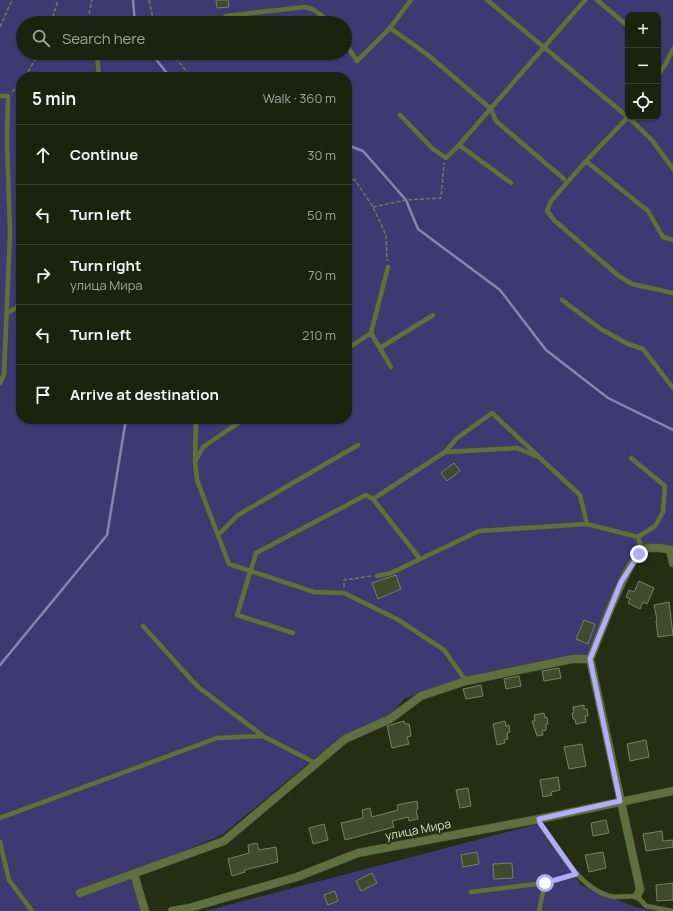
<!DOCTYPE html>
<html lang="en">
<head>
<meta charset="utf-8">
<style>
  :root { --surface:#1c220e; --page:#252a17; --text:#f1f3f6; --muted:#a0a49e; --line:#3a3f2e }
  body { margin:0; font-family:Manrope,sans-serif; background:var(--page); color:var(--text) }
  .controls { position:absolute; right:12px; top:12px; display:grid; overflow:hidden; border-radius:8px; box-shadow:0 1px 3px #0004 }
  .controls button { width:36px; height:36px; display:grid; place-items:center; padding:0; border:0; border-bottom:1px solid var(--line); background:var(--surface); color:var(--text); font:20px sans-serif }
  .stop { position:absolute; width:12px; height:12px; margin:-9px; border:3px solid #b0aefa; border-radius:50%; background:#fff }
  .stop.end { background:#b0aefa; border-color:#fff; box-shadow:0 1px 4px #0008 }
  .list { margin:0; padding:0; list-style:none }
  h2 { display:flex; justify-content:space-between; align-items:center; height:52px; margin:0; padding:0 16px; font-size:17px }
  h2 small { font-size:13px; font-weight:400; color:var(--muted) }
  .list li { display:grid; grid-template-columns:26px 1fr auto; gap:12px; align-items:center; box-sizing:border-box; height:60px; padding:0 16px; border-top:1px solid var(--line) }
  .list b { display:block; font-size:15px; white-space:nowrap }
  .list p { margin:0; font-size:13px; white-space:nowrap; color:var(--muted) }
  .list em { font-size:13px; font-style:normal; color:var(--muted) }
  .icon { flex:none; width:22px; height:22px; fill:none; stroke:currentColor; stroke-width:2; stroke-linecap:round; stroke-linejoin:round }
  .map { position:relative; flex:none; width:673px; height:911px; overflow:hidden }
  .search { position:absolute; background:var(--surface); box-shadow:0 1px 3px #0004; left:16px; top:16px; width:336px; height:44px; display:flex; align-items:center; gap:10px; box-sizing:border-box; padding:0 14px; border-radius:22px; color:var(--muted); font-size:15px }
  .panel { position:absolute; background:var(--surface); box-shadow:0 1px 3px #0004; left:16px; top:72px; width:336px; height:352px; border-radius:16px }
  .map>svg:first-child { display:block }
  .green { fill:#3e3973; fill-rule:evenodd }
  .lines { fill:none; stroke-linecap:round; stroke-linejoin:round }
  .stream { stroke:#8685ac; stroke-width:2.5 }
  .building { fill:#414a2d; stroke:#778263 }
  .service-casing { stroke:#424a30; stroke-width:5.5 }
  .minor-casing { stroke:#424a30; stroke-width:9 }
  .path { stroke:#707860; stroke-width:1.5; stroke-dasharray:4 2; stroke-linecap:butt }
  .service { stroke:#5f6f3f; stroke-width:4.5 }
  .minor { stroke:#5f6f3f; stroke-width:8 }
  .route { stroke:#b0aefa; stroke-width:5 }
  .labels { text-anchor:middle; stroke-width:3.5; stroke-linejoin:round; paint-order:stroke }
  .street-label { font-size:12px; fill:#d9dfce; stroke:#252e12 }
</style>
</head>
<body>
<div class="map">
<svg width="673" height="911" viewBox="0 0 673 911">
  <rect width="100%" height="100%" fill="#252e12"/>
  <!-- green -->
  <path class="green" d="M0,0H673V548L638,551L587,656L571,655L467,677L404,699L390,716L343,738L317,756L222,835L130,873L142,911H0ZM628,15H658V117H628ZM23,23H345V53H23ZM21,77H347V419H60L65,442L60,419H21Z
    M538,824L581,885L635,907L655,911H205Z"/>
  <g class="lines">
    <!-- stream -->
    <path class="stream" d="M133,0L135,23
      M151,53L170,77
      M347,145L363,151L406,200L418,229L500,290L546,350L608,398L673,430
      M0,665L107,535L126,419"/>
  </g>
  <!-- building -->
  <path class="building" d="M216,0H228L229,7L217,8Z
    M454,463L460,471L447,481L441,473Z
    M396,575L401,589L378,599L372,583Z
    M639,581L654,588L647,604L643,602L640,609L628,603L630,599L626,597L629,590L634,592Z
    M669,602L673,635L658,637L656,621L657,620L654,605Z
    M584,620L595,624L588,644L576,639Z
    M559,668L561,678L544,681L542,671Z
    M519,676L521,686L506,689L504,679Z
    M481,685L483,696L466,699L463,689Z
    M584,705V709H587L588,716H585L586,722L576,724L575,719H573L572,713H574L573,707Z
    M544,713L545,718L547,717L548,724H546V730L542,731L543,735L537,736L532,721H535L534,715Z
    M404,721L405,724H409L411,736L407,737L409,744L392,748L387,726Z
    M505,721L506,726L509,725L510,732L507,733L508,739L504,740L505,743L497,745L493,724Z
    M646,740L649,757L630,761L627,744Z
    M582,744L586,766L569,769L564,747Z
    M558,777L560,790L551,792L552,795L543,797L540,780Z
    M468,788L471,806L460,808L456,790Z
    M417,801L418,809L416,810L418,819L409,821L408,817L392,821L394,827L345,840L341,823L363,818L362,810L370,808L372,817L398,810L397,805Z
    M606,820L609,833L593,836L591,823Z
    M324,824L328,840L313,844L309,828Z
    M662,831L663,841L673,840V847L646,851L643,834Z
    M257,843L259,850L276,847L278,862L244,870L245,872L232,876L228,859L249,853L248,845Z
    M477,852L479,864L463,867L461,855Z
    M603,852L606,868L589,872L585,855Z
    M512,863L513,878L494,879L493,864Z
    M372,873L377,883L361,891L356,881Z
    M673,883V900L657,901L656,885Z
    M335,891L338,901L328,905L324,895Z"/>
  <g class="lines">
    <defs>
      <path id="service" d="M487,0L628,117L586,161L551,201L547,211L555,221L620,277L632,284L673,293
        M597,0L628,26
        M226,16L305,7L314,10L332,23
        M88,20L89,23
        M390,28L428,55L491,109L496,121L564,179
        M345,43L357,61L390,28L411,0
        M97,53L99,77
        M658,75L665,65L673,49
        M0,96H8L7,140L10,233L4,374L0,383
        M400,115L433,149L446,158L459,145L585,0
        M628,117L652,140L673,169
        M459,145L511,183
        M586,161L648,211L663,237L673,240
        M562,300L601,329L628,344L643,349L673,388
        M7,313L21,305
        M371,333L391,367
        M380,348L433,315
        M347,349L371,333L388,267
        M196,419L195,462L197,480L229,564L314,592L344,593L397,619L444,650L466,681
        M445,452L457,438L492,413L538,456
        M631,458L665,486L663,512L655,526L638,537
        M196,460L203,447L244,419
        M373,499L420,559
        M218,535L238,515L358,445
        M377,576L391,573L479,531L587,524L638,537L642,550
        M143,626L197,686L263,736
        M293,633L237,615L256,553L366,495L373,499L445,452L517,448L540,458L580,495L587,524
        M0,818L217,738L263,736L315,763
        M539,819L540,823C557,848 582,893 615,897C622,897 629,896 637,896L646,906L672,911
        M0,842L9,880L32,911
        M471,892L545,883L576,874
        M539,911L545,883"/>
      <path id="minor" d="M670,550L673,563
        M590,659L640,889L637,896
        M134,874L145,911
        M80,893L224,841L345,739L390,719L421,696L466,681L572,659H590C598,640 628,555 645,549C653,546 665,549 673,550
        M172,911L189,908L297,877L358,853L539,819L673,791"/>
    </defs>
    <!-- service casing -->
    <use href="#service" class="service-casing"/>
    <!-- minor casing -->
    <use href="#minor" class="minor-casing"/>
    <!-- path -->
    <path class="path" d="M149,0L154,23
      M89,14L92,0
      M51,23L58,0
      M0,27L12,0
      M172,53L191,77
      M25,77L39,53
      M12,92L21,83
      M347,177L355,180L373,207L386,235L387,261
      M373,207L406,200L441,198L444,163
      M344,587V580L371,576"/>
    <!-- service -->
    <use href="#service" class="service"/>
    <!-- minor -->
    <use href="#minor" class="minor"/>
  </g>
  <g class="lines">
    <!-- route -->
    <path class="route" d="M545,883L576,874L540,823L539,819L620,801L590,659L621,582L639,554"/>
  </g>
  <g class="labels">
    <!-- street labels -->
    <g class="street-label">
      <text transform="translate(418 830) rotate(-11)" y="4">улица Мира</text>
    </g>
  </g>
</svg>
<div class="controls">
<button>+</button>
<button>−</button>
<button><svg class="icon" aria-label="locate" viewBox="0 0 24 24"><circle cx="12" cy="12" r="6"/><path d="M12 2v4M12 18v4M2 12h4M18 12h4"/></svg></button>
</div>
<div class="stop" style="left:545px;top:883px"></div>
<div class="stop end" style="left:639px;top:554px"></div>
<div class="search"><svg class="icon" aria-label="search" viewBox="0 0 24 24"><circle cx="10" cy="10" r="6"/><path d="M15 15l6 6"/></svg>Search here</div>
<section class="panel">
<h2>5 min<small>Walk · 360 m</small></h2>
<ul class="list">
<li><svg class="icon" aria-label="ahead" viewBox="0 0 24 24"><path d="M12 20V5M6 11l6-6 6 6"/></svg><div><b>Continue</b></div><em>30 m</em></li>
<li><svg class="icon" aria-label="left" viewBox="0 0 24 24"><path d="M17 20v-9H6M10 6l-5 5 5 5"/></svg><div><b>Turn left</b></div><em>50 m</em></li>
<li><svg class="icon" aria-label="right" viewBox="0 0 24 24"><path d="M7 20v-9h11M14 6l5 5-5 5"/></svg><div><b>Turn right</b><p>улица Мира</p></div><em>70 m</em></li>
<li><svg class="icon" aria-label="left" viewBox="0 0 24 24"><path d="M17 20v-9H6M10 6l-5 5 5 5"/></svg><div><b>Turn left</b></div><em>210 m</em></li>
<li><svg class="icon" aria-label="arrive" viewBox="0 0 24 24"><path d="M6 21V4h12l-3 4 3 4H6"/></svg><div><b>Arrive at destination</b></div></li>
</ul>
</section>
</div>
</body>
</html>
